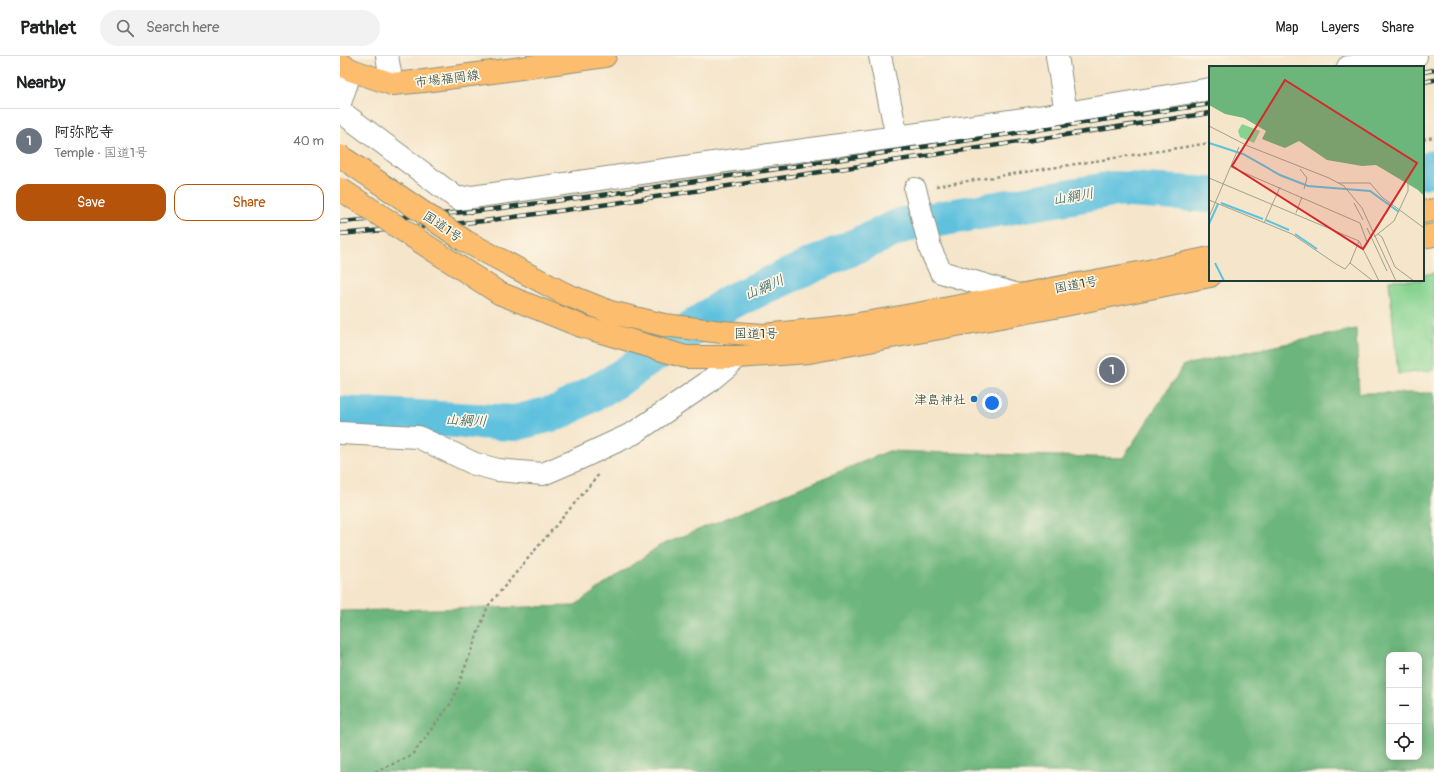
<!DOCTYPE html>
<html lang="en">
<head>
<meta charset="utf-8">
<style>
  :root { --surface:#fff; --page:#f2f2f2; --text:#202124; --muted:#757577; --line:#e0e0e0; --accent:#b45309 }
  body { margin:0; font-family:Pangolin,"Klee One",sans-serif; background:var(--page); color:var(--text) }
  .controls { position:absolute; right:12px; bottom:12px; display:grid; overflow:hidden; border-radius:8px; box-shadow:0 2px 10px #0003 }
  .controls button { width:36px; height:36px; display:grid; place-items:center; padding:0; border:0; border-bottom:1px solid var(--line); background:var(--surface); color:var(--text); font:20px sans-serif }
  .you { position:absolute; left:652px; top:347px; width:14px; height:14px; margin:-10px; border:3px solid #fff; border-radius:50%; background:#1a73e8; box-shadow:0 0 0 6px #1a73e833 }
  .badge { display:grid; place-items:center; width:26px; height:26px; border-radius:50%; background:var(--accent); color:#fff; font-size:13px; font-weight:700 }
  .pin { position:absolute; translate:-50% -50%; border:2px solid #fff; box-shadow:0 1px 4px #0006 }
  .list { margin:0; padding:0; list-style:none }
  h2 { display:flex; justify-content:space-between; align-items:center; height:52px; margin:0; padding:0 16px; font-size:17px }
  h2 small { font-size:13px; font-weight:400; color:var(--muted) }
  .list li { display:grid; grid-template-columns:26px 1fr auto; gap:12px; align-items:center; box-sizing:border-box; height:64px; padding:0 16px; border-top:1px solid var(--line) }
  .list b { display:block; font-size:15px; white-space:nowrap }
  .list p { margin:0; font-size:13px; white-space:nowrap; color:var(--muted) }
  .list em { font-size:13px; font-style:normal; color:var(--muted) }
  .actions { display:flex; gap:8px; padding:12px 16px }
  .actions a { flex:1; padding:9px 0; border:1px solid var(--accent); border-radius:12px; text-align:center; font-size:14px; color:var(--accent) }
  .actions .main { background:var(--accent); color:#fff }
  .icon { flex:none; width:22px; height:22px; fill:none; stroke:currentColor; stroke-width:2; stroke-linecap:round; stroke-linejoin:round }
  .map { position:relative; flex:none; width:1094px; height:716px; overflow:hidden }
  header { display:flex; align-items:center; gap:24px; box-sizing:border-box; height:56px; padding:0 20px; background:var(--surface); border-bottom:1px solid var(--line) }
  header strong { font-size:19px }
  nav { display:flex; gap:22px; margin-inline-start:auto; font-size:14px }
  .search { width:280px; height:36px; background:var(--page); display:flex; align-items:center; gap:10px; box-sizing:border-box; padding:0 14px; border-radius:22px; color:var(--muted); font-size:15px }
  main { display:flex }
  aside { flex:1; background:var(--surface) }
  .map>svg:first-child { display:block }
  .green { fill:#86d391; stroke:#528862 }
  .forest { fill:#6cb57b; stroke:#467958; fill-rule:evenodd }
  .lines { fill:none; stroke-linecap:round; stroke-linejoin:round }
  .river { stroke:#5fc1de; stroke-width:36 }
  .minor-casing { stroke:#8a917f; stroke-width:24 }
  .major-casing { stroke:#8a917f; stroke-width:24 }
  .highway-casing { stroke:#8a917f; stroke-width:24 }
  .path { stroke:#8a917f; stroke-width:2.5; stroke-dasharray:3 3; stroke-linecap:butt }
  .minor { stroke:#fff; stroke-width:22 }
  .major { stroke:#fcbd6e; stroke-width:22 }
  .highway { stroke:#fcbd6e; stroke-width:22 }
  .rail-casing { stroke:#1f3d34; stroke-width:4.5 }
  .rail { stroke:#fcf5e5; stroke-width:3; stroke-dasharray:9; stroke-linecap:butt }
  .highway-bridge-casing { stroke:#8a917f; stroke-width:24; stroke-linecap:butt }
  .highway-bridge { stroke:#fcbd6e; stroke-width:22 }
  .poi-dot { fill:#1f6fb2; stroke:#fcf5e5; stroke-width:1.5 }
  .labels { text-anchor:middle; stroke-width:3.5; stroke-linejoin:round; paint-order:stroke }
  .street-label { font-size:13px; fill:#1f3d34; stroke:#fcf5e5 }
  .poi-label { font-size:13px; fill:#1f3d34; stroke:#fcf5e5; text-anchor:end }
  .water-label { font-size:14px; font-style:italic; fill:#2f5e5e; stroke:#fcf5e5 }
  .inset-river { fill:none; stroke:#5fc1de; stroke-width:2 }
  .inset-road { fill:none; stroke:#9fa28e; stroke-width:1 }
  .view { fill:#d62828; fill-opacity:0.15; stroke:#d62828; stroke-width:2 }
  .inset-edge { fill:none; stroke:#1f3d34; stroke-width:2 }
</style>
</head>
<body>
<header>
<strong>Pathlet</strong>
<div class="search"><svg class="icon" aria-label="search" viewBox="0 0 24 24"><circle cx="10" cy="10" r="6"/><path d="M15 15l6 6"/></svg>Search here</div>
<nav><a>Map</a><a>Layers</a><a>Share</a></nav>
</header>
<main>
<aside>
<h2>Nearby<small></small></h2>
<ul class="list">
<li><span class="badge" style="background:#6b7280">1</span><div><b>阿弥陀寺</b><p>Temple · 国道1号</p></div><em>40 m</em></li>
</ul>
<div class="actions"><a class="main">Save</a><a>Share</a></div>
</aside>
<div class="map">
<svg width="1094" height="716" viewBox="0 0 1094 716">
  <rect width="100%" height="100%" fill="#fcf5e5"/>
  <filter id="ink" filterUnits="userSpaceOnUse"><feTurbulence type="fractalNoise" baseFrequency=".025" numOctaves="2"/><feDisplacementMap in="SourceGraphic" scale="8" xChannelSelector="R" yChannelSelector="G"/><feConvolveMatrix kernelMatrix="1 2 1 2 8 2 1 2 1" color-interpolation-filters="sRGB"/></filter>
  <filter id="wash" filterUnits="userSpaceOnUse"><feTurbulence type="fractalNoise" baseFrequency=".012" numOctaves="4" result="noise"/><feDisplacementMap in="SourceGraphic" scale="16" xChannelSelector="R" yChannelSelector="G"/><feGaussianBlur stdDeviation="0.9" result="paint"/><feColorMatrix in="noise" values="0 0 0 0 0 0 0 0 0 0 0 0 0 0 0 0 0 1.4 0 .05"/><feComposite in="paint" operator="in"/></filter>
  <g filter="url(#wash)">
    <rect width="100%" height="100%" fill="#f5e5ca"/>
    <!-- green -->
    <path class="green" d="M1094,217V314L1058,318L1049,224H1083V219Z"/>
    <!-- forest -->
    <path class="forest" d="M1016,273L1019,337H1094V716H0V555L234,550L319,490L549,395L783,402L844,309ZM1049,599H1079V701H1049Z"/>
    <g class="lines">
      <!-- river -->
      <path class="river" d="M1083,115L1094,112
        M0,358L175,367L219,356L274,326L390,246L563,169L773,133L870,139"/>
    </g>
  </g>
  <g filter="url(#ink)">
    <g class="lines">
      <defs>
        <path id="minor" d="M47,0L52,28
          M540,0L557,81
          M717,0L726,57
          M1008,11L1076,0
          M0,47L11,14
          M0,55L118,143L726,57L870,33
          M575,133L591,195L601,216L678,239
          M0,377L78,381L135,408L158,414L203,418L238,403L294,377L367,327L398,301"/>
        <path id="major" d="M0,8L11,14L52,28L84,25L160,15L265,0"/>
        <path id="highway" d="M1083,156L1094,154
          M1083,181L1094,179
          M125,185L225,238L270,256L324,269L382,276L424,279L493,272L555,262L804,216L870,202
          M96,196L159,237L241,270L346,301H398L469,296L720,250L870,220"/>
      </defs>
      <!-- minor casing -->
      <use href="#minor" class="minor-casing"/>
      <!-- major casing -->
      <use href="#major" class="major-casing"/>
      <!-- highway casing -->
      <use href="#highway" class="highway-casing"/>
      <!-- path -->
      <path class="path" d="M1083,83L1094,81
        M596,130L870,87
        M35,716L71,700L112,646L148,550L260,417"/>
      <!-- minor -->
      <use href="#minor" class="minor"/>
      <!-- major -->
      <use href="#major" class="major"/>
      <!-- highway -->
      <use href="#highway" class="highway"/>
      <defs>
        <path id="rail" d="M1083,16L1094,14
          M1083,26L1094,24
          M0,166L138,155L276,137L870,48
          M0,178L144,165L269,148L870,57"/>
      </defs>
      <!-- rail casing -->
      <use href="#rail" class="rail-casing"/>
      <!-- rail -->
      <use href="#rail" class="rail"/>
      <defs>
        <path id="highway-bridge" d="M0,100L125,185
          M0,133L96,196"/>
      </defs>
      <!-- highway-bridge casing -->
      <use href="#highway-bridge" class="highway-bridge-casing"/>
      <!-- highway-bridge -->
      <use href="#highway-bridge" class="highway-bridge"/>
    </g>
  </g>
  <!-- markers -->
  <circle class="poi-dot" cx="634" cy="343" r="4"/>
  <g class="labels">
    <!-- street labels -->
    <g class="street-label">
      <text transform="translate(107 22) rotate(-7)" y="5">市場福岡線</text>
      <text transform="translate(103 170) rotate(34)" y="5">国道1号</text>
      <text transform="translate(736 228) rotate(-10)" y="5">国道1号</text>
      <text x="416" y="282">国道1号</text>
    </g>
    <!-- poi labels -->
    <g class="poi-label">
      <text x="626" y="348">津島神社</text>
    </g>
    <!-- water labels -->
    <g class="water-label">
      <text transform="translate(733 140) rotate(-10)" y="5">山綱川</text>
      <text transform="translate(424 231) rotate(-24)" y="5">山綱川</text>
      <text transform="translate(126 364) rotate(3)" y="5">山綱川</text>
    </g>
  </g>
  <!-- overview -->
  <g transform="translate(869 10)">
    <rect width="215" height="215" fill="#f5e5ca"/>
    <path d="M33,58L51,65L45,77L31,71L29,65Z" fill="#86d391"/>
    <path d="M0,0H215V130L209,124L167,99L153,100L118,94L90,75L76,82L53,73L57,65L35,52L16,48L0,39Z" fill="#6cb57b"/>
    <path class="inset-river" d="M0,77L34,88L71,109L99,120L161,125L190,146M12,137L54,153M57,154L80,164M0,158L9,138M86,168L108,183M6,197L15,215"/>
    <path class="inset-road" d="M0,60L39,80L120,112L135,120L153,142L187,215M22,101L151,157L158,176M91,103L98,112L95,123M0,112L150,175L170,215M129,117H161L173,131L215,162M0,134L83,168L127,198L136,203L141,197L164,215M145,137L154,154M87,147L93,131M0,151L30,81M55,157L71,121M158,162L178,205M169,168L173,171L186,201L205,215M165,171L185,155L199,125V114M141,197L150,175"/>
    <path class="view" d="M76,14L208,97L154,183L23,100Z"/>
    <rect width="215" height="215" class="inset-edge"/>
  </g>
</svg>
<div class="controls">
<button>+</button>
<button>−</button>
<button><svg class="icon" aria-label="locate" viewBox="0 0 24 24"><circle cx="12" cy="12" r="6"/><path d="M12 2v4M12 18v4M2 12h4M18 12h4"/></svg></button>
</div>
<div class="you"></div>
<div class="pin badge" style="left:772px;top:314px;background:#6b7280">1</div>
</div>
</main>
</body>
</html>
